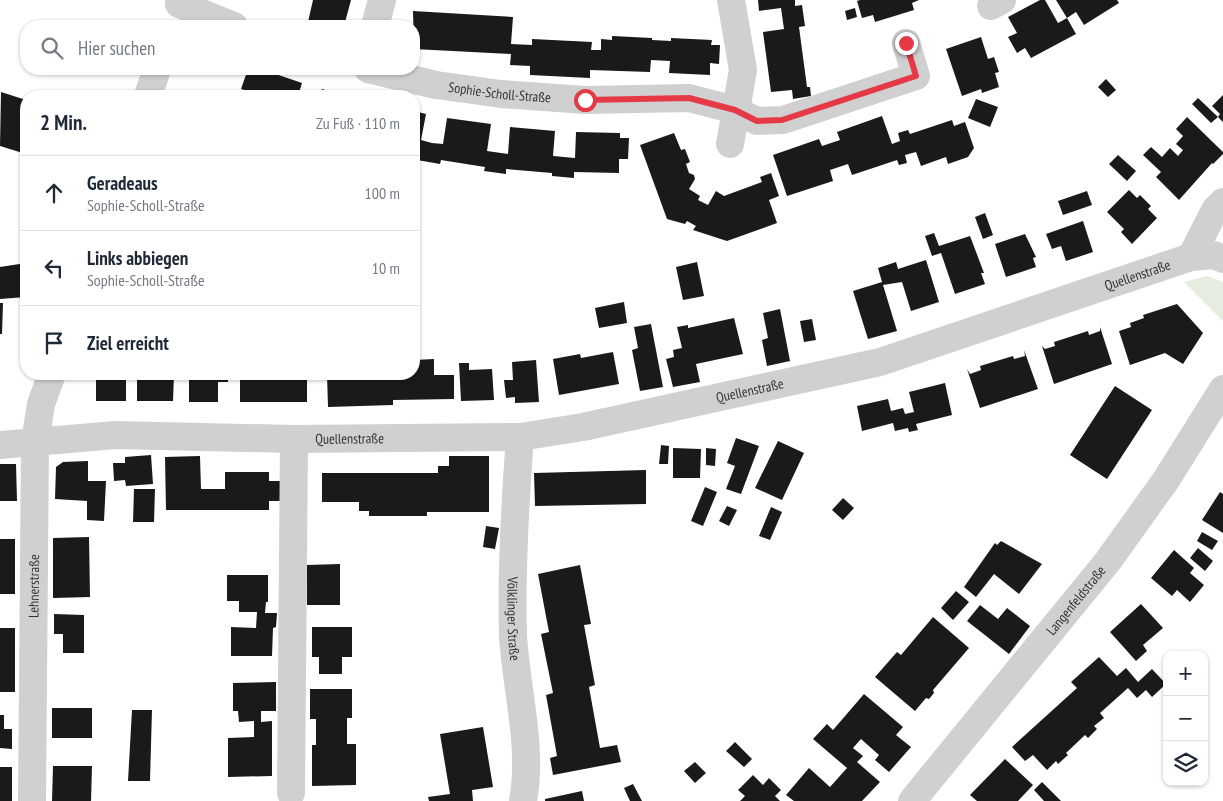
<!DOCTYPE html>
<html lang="de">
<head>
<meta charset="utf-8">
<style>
  :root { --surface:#fff; --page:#f2f2f3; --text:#1f2937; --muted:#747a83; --line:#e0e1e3 }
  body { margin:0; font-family:"PT Sans Narrow",sans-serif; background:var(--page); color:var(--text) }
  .controls { position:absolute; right:15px; bottom:15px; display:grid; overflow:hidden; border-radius:10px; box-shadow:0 1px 4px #0004 }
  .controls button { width:45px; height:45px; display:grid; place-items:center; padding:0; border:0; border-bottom:1px solid var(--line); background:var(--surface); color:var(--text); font:25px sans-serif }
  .stop { position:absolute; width:15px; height:15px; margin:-11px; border:4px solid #e63946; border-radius:50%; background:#fff }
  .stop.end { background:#e63946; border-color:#fff; box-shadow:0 1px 5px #0008 }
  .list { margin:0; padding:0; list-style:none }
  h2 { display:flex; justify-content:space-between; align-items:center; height:65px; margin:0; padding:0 20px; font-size:21px }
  h2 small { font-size:16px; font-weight:400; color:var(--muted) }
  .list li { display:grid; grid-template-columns:32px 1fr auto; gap:15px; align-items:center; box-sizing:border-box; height:75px; padding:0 20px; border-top:1px solid var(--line) }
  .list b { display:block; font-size:19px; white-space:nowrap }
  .list p { margin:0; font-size:16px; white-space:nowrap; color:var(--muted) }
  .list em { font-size:16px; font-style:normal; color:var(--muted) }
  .icon { flex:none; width:28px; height:28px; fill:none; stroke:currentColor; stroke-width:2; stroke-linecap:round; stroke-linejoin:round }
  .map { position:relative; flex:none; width:1223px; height:801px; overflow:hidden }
  .search { position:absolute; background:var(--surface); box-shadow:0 1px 4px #0004; left:20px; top:20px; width:400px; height:55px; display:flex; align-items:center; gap:12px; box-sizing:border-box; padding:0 18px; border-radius:20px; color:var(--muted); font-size:19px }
  .panel { position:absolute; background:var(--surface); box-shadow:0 1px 4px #0004; left:20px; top:90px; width:400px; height:290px; border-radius:20px }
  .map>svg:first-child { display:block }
  .green { fill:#e6ecdf }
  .building { fill:#1a1a1a }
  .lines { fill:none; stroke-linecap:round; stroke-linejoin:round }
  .minor { stroke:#d0d0d0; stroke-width:28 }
  .route { stroke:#e63946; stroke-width:6 }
  .labels { text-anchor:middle; stroke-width:5; stroke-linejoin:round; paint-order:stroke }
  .street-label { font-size:14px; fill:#333; stroke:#fff }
</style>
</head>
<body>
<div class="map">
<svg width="1223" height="801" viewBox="0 0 1223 801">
  <rect width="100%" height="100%" fill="#fff"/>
  <!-- green -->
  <path class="green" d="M1207,276L1223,282V321L1184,282Z"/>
  <!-- building -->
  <path class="building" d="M313,0H351L344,26H325L308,22Z
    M758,0H795V6L802,5L805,26L799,27L807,87H810L811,96L793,99L792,90L771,92L763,32L784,29L781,8L759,11Z
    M860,0H919L912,3L914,10L875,22L873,15L862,18L857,1Z
    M1040,0H1045L1058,23L1067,18L1076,34L1031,58L1025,48L1017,53L1008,37L1017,33L1008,17Z
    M1056,0H1117L1119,3L1084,25L1076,12L1067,18Z
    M855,8L857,17L847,20L845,11Z
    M413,11L513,17L511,44L532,45V39L592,42L591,50H601V39L612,40V36L652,38V40L671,41V38L712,40L711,45H720L719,64L710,63V75L669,73L670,61L651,60L650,72L590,70V78L530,75V66L510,65L511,54L414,49Z
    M981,37L988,59L994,57L999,72L995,73L999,87L982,93L981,89L962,96L946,49Z
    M248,69L258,72L261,69L302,83L298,96H250L251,92L241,89Z
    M1106,79L1116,90L1108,97L1098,87Z
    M322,89L343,96H320Z
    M1,92L26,100V154L0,146Z
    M1223,95V122L1218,117L1220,114L1212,106Z
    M1198,98L1218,117L1211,123L1192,104Z
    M976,99L998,107L990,127L968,118Z
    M414,111L426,114L421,140L432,143L443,144L447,118L491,124L487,151L508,154L510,127L555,131L553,156L575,158L576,132L620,133V138H629L628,159H619V173L574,172V178L552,176V173L506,169V174L484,171L485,167L441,160L440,164L417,160L418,155L414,154Z
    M882,116L892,144L900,141L898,133L908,130L910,134L952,120L954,126L965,122L974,148L968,157L948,164L946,157L921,166L916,152L905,155L907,163L899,165L897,160L852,175L848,164L830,170L833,181L787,196L773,155L819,139L822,146L840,140L837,132Z
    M1187,117L1223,152V154L1213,164L1212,163L1179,200L1156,177L1161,172L1143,155L1151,147L1162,157L1170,148L1178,156L1183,150L1176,144L1183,136L1176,129Z
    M674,133L681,150L685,149L690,162L686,164L689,173L694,175L695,179L689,189L700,196L698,200L708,205L716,191L724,196L762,182L760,177L771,173L779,196L769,200L777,223L727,241L693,230L696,226L687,221L685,224L667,219L640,145Z
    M1118,155L1136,171L1127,181L1109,164Z
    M1129,190L1137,198L1140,195L1151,206L1148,209L1157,218L1132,244L1121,232L1124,229L1107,212Z
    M1087,191L1092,205L1063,215L1058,201Z
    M985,213L993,235L983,239L975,217Z
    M1083,221L1093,252L1066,261L1061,246L1052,249L1046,234Z
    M934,233L939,246L970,236L984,273H981L985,284L955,294L941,253L932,256L925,236Z
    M1025,234L1036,257L1033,258L1036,267L1006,277L995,244Z
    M926,260L939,302L911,311L902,282L883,285L897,331L868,339L853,291L882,282L878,268L896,262L898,269Z
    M697,262L704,296L683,300L676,267Z
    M26,263V297L0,299V267Z
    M624,302L627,323L599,328L595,308Z
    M0,303H3L2,334H0Z
    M1177,304L1203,333L1183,364L1165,353L1130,365L1119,331L1131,327L1130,323L1144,318L1143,315Z
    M780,309L790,361L767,366L762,340L768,338L763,313Z
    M734,318L743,354L696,364L700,382L673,387L666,359L674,357L673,350L682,348L677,327L688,325V328Z
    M812,319L816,340L804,342L800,321Z
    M651,324L663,387L640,391L632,350L638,348L634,327Z
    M1100,327L1112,364L1054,384L1042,346L1045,349L1055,346L1054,342L1088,331L1089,335L1100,331Z
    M1024,350L1038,389L980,408L967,369L970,374L981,370L980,366L1013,356L1014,359L1025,356Z
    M613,352L619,384L559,395L553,359L580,354L581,358Z
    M434,359V375H454V399L393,400V405L328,407L327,374H414V360Z
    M536,360L539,402L515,403V397L506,398L504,380H513L512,362Z
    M459,363H469V370L492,369L494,400L461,401Z
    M96,374H126V401H96Z
    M137,374H174L173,401H137Z
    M189,374H228V382H218V402H189Z
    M240,374H307V402H240Z
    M945,383L952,415L916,424L918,430L909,432L908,428L895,431L893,423L862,431L857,406L888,399L891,411L903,408L905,414L914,412L909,392Z
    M1115,386L1152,410L1107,479L1070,455Z
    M736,438L759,446L741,494L726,489L735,466L727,463Z
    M778,441L804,453L782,500L755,488Z
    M661,445L669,446L668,464H659Z
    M673,448L701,449L700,478H673Z
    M706,448L716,449L715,466L706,465Z
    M151,455L153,484L126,486L125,480L114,481L113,463H125V457Z
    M200,456L201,489H225V472H269V481H284V501H269V510H166L165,457Z
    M449,456H489V512H427V516H369V511H359V502H322V473H438V466H449Z
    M88,461V481H106L104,521L87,520V501L55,499L56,467L63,462Z
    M0,464H16L17,501H0Z
    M646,470V504L535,506L534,473Z
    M705,487L717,492L703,526L691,521Z
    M134,489H155L154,522H133Z
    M1220,492L1223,494V533L1202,520Z
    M843,498L854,508L843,520L832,510Z
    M727,506L737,510L729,526L719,521Z
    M771,507L782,512L770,540L759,536Z
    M486,526L499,528L495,549L483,547Z
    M1202,532L1218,541L1212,550L1197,541Z
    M89,537L90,597L53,598V538Z
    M0,539H15V594H0Z
    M1001,541L1042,564L1019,594L994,574L976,597L964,587L995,543L997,545Z
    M1198,548L1213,561L1205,571L1190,558Z
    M1174,550L1194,568L1190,573L1204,585L1190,602L1177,590L1172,596L1151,578Z
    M340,564V605H307V565Z
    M580,565L591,624L584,625L595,685L589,687L600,748L617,745L621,762L553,775L550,758L557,756L546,695L553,693L541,634L549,632L538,574Z
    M227,575H268V602H266L265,613H277L276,627L273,628L272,656H231V627L256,628L257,612H239V601H227Z
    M956,591L969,602L953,620L941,608Z
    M1141,604L1163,628L1143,645L1147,651L1136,661L1110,632Z
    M980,605L998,619L1007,608L1030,626L1009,654L967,621Z
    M54,614L84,615V653H63V634H54Z
    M933,617L969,648L933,690L934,693L929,699L926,698L915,711L875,677L897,652L901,655Z
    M312,627H352V657H342V674H319V657H312Z
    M0,628H15V692H0Z
    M1099,657L1117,676L1126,668L1138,682L1152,669L1166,684L1152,697L1146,690L1137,698L1128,688L1100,713L1104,718L1094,726L1097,729L1088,738L1085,735L1066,753L1068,755L1058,764L1056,761L1047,770L1033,755L1025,761L1012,747L1077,688L1071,682Z
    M276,682V711H261V722L272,721V776L228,777V738L254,737V721L239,722L238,711H233V683Z
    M310,689H352V718H347V744H356V785L312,786V745H316V719H310Z
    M864,694L903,727L896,735L911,747L889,772L875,760L879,755L861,739L853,748L863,756L857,762L880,782L862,801H794L786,795L809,768L830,787L847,768L813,739L827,724L833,730Z
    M52,708H92V738H52Z
    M132,710H152L150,781H128Z
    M0,715H4V729H12V749L0,748Z
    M483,727L493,787L472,790L473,801H429L428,797L450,794L440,734Z
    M735,742L752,759L744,767L726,751Z
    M1005,759L1033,785L1018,801H977L970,795Z
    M695,762L706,773L695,783L684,771Z
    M53,766H92L91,801H52Z
    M0,767H12V801H0Z
    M753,775L763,785L769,778L781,790L775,796L780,801H740L745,796L738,790Z
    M1042,782L1061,801H1044L1034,790Z
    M633,784L642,801H630L624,788Z
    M582,791L584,801H545V799Z"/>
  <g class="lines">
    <!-- minor -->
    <g class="minor">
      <path d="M179,4L234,26"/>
      <path d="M991,6L1002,0"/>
      <path d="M375,26L382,0"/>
      <path id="s1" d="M368,69L436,85L501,94L585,100L689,98L735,110L757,121L783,120L916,76L906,43"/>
      <path d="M148,96L157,69"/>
      <path d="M730,144L743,70L731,0"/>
      <path d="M1191,257L1215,210L1223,202"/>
      <path id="s2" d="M520,437C515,503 511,568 513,635C516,690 533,745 523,801"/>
      <path id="s3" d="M0,445L115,435L294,439L520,437L583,427L880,362L1191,257L1214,255L1223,259"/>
      <path d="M291,793L294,439"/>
      <path id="s4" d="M32,801L35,442L41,404L52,374"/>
      <path id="s5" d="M912,801L1108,561L1166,480L1223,389"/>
    </g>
  </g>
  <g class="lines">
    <!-- route -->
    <path class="route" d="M585,100L689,98L735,110L757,121L782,120L916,76L906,43"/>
  </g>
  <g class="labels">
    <!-- street labels -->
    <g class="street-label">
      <text dy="5" stroke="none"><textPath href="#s1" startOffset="134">Sophie-Scholl-Straße</textPath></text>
      <text dy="5" stroke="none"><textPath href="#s3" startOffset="1160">Quellenstraße</textPath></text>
      <text dy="5" stroke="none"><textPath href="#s3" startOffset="755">Quellenstraße</textPath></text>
      <text dy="5" stroke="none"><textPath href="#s3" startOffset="350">Quellenstraße</textPath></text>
      <text dy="5" stroke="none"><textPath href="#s4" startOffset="215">Lehnerstraße</textPath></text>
      <text dy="5" stroke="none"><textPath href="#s5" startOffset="259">Langenfeldstraße</textPath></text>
      <text dy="5" stroke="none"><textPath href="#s2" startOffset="182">Völklinger Straße</textPath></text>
    </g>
  </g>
</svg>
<div class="controls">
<button>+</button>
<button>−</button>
<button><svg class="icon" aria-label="layers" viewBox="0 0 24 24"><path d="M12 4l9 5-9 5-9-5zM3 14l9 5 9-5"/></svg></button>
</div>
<div class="stop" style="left:585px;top:100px"></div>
<div class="stop end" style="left:906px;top:43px"></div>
<div class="search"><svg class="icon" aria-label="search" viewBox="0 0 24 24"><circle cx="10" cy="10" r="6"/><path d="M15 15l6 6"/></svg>Hier suchen</div>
<section class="panel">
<h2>2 Min.<small>Zu Fuß · 110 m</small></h2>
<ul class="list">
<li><svg class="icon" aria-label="ahead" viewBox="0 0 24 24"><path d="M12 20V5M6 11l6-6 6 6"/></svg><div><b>Geradeaus</b><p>Sophie-Scholl-Straße</p></div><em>100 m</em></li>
<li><svg class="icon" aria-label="left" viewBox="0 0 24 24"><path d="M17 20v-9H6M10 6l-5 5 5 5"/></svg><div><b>Links abbiegen</b><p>Sophie-Scholl-Straße</p></div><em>10 m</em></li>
<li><svg class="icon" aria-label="arrive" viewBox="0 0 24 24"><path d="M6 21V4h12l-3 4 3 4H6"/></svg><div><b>Ziel erreicht</b></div></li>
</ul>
</section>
</div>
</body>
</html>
